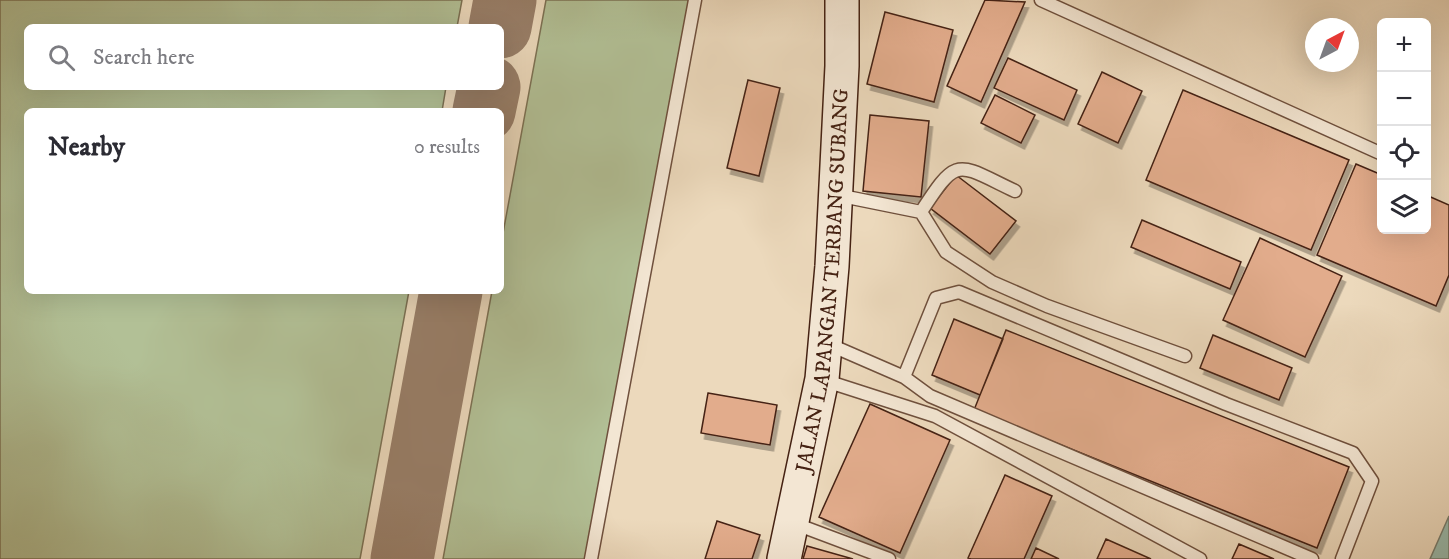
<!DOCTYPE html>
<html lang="en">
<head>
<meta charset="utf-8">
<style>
  :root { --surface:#fff; --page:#f7f7f7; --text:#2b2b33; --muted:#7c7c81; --line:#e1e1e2 }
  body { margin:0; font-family:"IM FELL DW Pica",serif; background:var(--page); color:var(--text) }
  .controls { position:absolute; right:18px; top:18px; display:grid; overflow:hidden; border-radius:9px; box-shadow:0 6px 24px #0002 }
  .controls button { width:54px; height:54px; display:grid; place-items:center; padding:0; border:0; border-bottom:2px solid var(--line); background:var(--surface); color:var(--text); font:30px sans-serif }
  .compass { position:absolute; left:1305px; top:18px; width:54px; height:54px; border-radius:50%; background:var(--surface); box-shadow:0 6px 24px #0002; rotate:41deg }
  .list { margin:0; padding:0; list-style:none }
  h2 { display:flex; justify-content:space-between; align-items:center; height:78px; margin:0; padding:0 24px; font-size:26px }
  h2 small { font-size:20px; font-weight:400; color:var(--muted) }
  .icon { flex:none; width:33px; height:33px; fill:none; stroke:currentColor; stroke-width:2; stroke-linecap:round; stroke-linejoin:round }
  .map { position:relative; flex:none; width:1449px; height:559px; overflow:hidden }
  .search { position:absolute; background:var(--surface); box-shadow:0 6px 24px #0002; left:24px; top:24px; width:480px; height:66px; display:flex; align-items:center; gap:15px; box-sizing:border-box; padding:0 21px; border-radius:9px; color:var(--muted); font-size:22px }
  .panel { position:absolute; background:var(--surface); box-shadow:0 6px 24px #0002; left:24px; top:108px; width:480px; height:186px; border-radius:9px }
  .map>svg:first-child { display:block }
  .green { fill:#b2c096; stroke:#7c7154; stroke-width:1.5 }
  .water { fill:#99baac; stroke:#777d6f; stroke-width:1.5 }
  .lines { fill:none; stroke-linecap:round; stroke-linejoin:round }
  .taxiway { stroke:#987e68; stroke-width:63 }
  .building { fill:#e2ac8c; stroke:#452213; stroke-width:1.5; filter:url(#shadow) }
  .lane-casing { stroke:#6f503d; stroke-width:15 }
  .secondary-casing { stroke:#452213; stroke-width:36 }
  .lane { stroke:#f3e6d3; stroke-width:12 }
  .secondary { stroke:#f3e6d3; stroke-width:33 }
  .labels { text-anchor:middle; stroke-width:5; stroke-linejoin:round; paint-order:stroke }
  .street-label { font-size:21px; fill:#452213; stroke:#f3e6d3 }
</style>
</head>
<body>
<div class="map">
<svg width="1449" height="559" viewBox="0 0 1449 559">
  <defs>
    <filter id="shadow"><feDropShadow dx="3.5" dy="6" stdDeviation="0" flood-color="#0004"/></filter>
  </defs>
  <rect width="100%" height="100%" fill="#ecd9bc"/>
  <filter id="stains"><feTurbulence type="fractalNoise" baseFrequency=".00333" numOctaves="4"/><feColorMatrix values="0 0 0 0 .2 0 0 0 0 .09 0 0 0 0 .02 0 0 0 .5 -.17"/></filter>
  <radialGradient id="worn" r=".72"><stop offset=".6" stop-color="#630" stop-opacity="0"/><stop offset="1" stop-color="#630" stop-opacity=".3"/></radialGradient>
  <!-- green -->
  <path class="green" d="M0,0H462L457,27H27V87H446L442,111H27V291H409L360,559H0Z
    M546,0H690L585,559H443L492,291H501V244Z"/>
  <!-- water -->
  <path class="water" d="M1449,516V559H1430Z"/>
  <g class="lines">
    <!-- taxiway -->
    <path class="taxiway" d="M500,27L505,0
      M484,111L489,87
      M402,559L451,291"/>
  </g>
  <!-- building -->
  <path class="building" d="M985,0L1025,2L981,102L947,86Z
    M885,12L953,30L934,102L867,84Z
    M1008,58L1077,90L1064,120L994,88Z
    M1102,72L1142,91L1118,143L1078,124Z
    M748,80L780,88L759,176L727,168Z
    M1183,90L1349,160L1311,250L1146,180Z
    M995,95L1035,115L1021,143L981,123Z
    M870,115L929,121L921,197L863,191Z
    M1356,164L1382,175V230H1426V195L1449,205V275L1436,306L1317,255Z
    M956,175L1016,221L990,254L930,208Z
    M1142,220L1241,262L1230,289L1131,247Z
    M1260,238L1342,276L1305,357L1223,320Z
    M954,319L1003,339L980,395L932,375Z
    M1006,330L1349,467L1317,548L974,410Z
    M1213,335L1292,368L1279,400L1200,368Z
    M708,393L777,405L770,445L701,433Z
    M870,404L950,440L900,553L819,517Z
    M1005,475L1052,496L1024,559H971L968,558Z
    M717,521L760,535L752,559H705Z
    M1106,539L1151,559H1097Z
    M1239,544L1274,559H1232Z
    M807,546L853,559H803Z
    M1036,548L1059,559H1031Z"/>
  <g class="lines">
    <defs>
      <path id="lane" d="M1041,0L1382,154
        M837,195L921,212L946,252L992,282L1047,306L1185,356
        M921,212C958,155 956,163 1015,191
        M828,344L904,377L936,298L959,292L1226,404L1353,453L1372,481L1342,559
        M904,377L930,396L1312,559
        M823,380L935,416L1200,559
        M793,523L889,559
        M591,559L695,0"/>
      <g id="secondary">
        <path id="s1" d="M784,559L822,379L832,266L842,66V0"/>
      </g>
    </defs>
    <!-- lane casing -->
    <use href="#lane" class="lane-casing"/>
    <!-- secondary casing -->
    <use href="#secondary" class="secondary-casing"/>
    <!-- lane -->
    <use href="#lane" class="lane"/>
    <!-- secondary -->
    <use href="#secondary" class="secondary"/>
  </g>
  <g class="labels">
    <!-- street labels -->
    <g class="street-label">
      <text dy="7" stroke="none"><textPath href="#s1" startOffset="282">JALAN LAPANGAN TERBANG SUBANG</textPath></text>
    </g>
  </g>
  <rect width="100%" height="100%" filter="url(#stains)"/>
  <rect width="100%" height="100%" fill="url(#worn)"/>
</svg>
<div class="controls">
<button>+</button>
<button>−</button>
<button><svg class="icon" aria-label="locate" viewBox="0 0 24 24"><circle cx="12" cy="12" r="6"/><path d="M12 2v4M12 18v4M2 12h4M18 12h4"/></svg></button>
<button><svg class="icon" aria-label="layers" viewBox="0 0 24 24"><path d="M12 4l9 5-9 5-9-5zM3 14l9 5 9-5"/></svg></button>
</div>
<svg class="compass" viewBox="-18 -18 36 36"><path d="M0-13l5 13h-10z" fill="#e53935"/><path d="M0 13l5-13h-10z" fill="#7c7c81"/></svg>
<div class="search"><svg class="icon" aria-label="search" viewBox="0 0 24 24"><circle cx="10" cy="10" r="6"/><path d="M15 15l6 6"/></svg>Search here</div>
<section class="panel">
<h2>Nearby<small>0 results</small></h2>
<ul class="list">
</ul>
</section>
</div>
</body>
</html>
